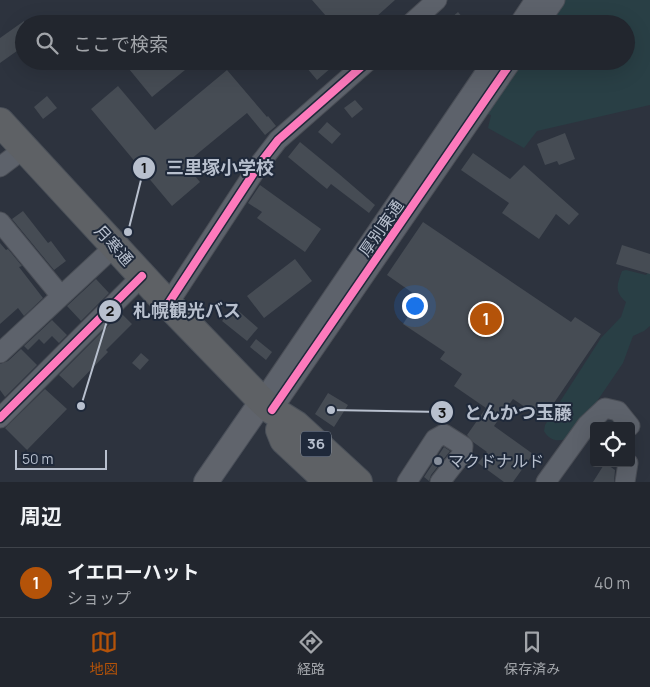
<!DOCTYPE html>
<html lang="ja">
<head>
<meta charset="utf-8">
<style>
  :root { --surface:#22262e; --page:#2e323a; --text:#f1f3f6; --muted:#a2a5aa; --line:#3f434a; --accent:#b45309 }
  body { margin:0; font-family:Manrope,"Noto Sans JP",sans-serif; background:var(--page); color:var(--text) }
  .controls { position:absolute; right:15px; bottom:15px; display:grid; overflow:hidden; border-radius:5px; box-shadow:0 5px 20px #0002 }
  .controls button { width:45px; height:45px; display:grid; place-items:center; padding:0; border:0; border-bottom:1px solid var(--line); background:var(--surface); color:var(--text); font:25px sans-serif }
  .scale { position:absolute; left:15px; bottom:12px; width:92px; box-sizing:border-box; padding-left:5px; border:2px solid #b8c0ce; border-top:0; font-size:14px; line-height:18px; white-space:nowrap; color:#b8c0ce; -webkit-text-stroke:4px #1f293a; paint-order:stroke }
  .you { position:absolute; left:414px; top:305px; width:18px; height:18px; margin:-12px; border:4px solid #fff; border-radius:50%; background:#1a73e8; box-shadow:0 0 0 8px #1a73e833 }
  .badge { display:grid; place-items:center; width:32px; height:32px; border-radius:50%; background:var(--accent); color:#fff; font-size:16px; font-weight:700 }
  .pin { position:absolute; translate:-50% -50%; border:2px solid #fff; box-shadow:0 1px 5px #0006 }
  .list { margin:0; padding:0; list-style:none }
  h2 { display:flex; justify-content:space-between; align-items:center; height:65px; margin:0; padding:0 20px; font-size:21px }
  h2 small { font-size:16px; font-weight:400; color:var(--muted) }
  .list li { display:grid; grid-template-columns:32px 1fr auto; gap:15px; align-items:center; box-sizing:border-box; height:70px; padding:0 20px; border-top:1px solid var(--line) }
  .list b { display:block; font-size:19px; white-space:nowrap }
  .list p { margin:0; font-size:16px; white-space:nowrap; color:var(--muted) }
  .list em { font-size:16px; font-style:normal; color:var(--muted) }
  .icon { flex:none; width:28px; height:28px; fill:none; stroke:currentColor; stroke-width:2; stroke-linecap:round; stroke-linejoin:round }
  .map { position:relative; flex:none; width:650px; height:482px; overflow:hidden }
  .search { position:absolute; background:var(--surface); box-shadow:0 5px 20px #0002; left:15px; right:15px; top:15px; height:55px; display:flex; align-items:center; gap:12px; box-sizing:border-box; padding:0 18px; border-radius:28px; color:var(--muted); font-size:19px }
  .sheet { height:135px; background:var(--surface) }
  nav { display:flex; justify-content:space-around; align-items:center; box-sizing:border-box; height:70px; border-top:1px solid var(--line); background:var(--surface); font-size:14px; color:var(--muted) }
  nav a { display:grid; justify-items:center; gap:2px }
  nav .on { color:var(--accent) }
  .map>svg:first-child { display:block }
  .green { fill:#293f45 }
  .building { fill:#464c54 }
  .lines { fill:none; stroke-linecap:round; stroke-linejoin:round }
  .minor-casing { stroke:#4a4e56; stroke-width:21 }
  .major-casing { stroke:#4b505a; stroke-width:26 }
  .highway-casing { stroke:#4a5059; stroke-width:30 }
  .minor { stroke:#5d626b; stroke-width:19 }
  .major { stroke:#60646c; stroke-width:24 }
  .highway { stroke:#5e6165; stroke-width:28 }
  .cycleway-casing { stroke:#1f293a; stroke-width:11 }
  .cycleway { stroke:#fd7abc; stroke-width:8 }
  .poi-dot { fill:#878f9c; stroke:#1f293a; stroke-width:2 }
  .labels { text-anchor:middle; stroke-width:4; stroke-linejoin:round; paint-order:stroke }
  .shield { fill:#1f293a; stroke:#8a93a2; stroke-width:1 }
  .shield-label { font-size:15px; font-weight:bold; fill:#b8c0ce }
  .street-label { font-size:16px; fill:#b8c0ce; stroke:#1f293a }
  .poi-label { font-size:16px; fill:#b8c0ce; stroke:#1f293a; text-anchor:start }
  .leader { fill:none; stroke:#b8c0ce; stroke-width:2 }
  .callout-dot { fill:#b8c0ce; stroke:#1f293a; stroke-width:2 }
  .mark-label { font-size:15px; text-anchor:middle; font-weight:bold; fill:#111 }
  .callout-label { font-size:18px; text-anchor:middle; font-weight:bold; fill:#b8c0ce; stroke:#1f293a; stroke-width:4; stroke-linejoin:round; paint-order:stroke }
</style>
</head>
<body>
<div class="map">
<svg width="650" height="482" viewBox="0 0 650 482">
  <rect width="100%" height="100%" fill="#2d333e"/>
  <!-- green -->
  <path class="green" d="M558,0H650V105L537,131L524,148L488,128L491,115L486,114L518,61H626V24H543Z
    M626,270L646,275L650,270V326L644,331L633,336L623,363L572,438C560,441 551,443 544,431L545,425L601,338L621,317L626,302C614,291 617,285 622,271Z"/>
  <!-- building -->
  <path class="building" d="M312,0H395L376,17L383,24H333Z
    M458,12L468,24H444Z
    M24,21V46L0,63V38Z
    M139,61H196L152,97L129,69Z
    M301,61H339L317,80Z
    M227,70L267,117L268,116L276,126L265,135L247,113L185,164L200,182L172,206L91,109L118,86L155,130Z
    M47,96L57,108L43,119L34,107Z
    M355,100L363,109L352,118L344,108Z
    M327,122L341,134L332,144L318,132Z
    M565,133L575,159L559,165L557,161L545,165L537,144Z
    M300,142L339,174L375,205L369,213L331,184L327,189L288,157Z
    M473,153L510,179L524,165L579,214L569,225L556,214L539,239L502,213L509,203L461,170Z
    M260,185L321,229L305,252L257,218L262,212L248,203Z
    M23,211L48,243L51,241L66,261L54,270L12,219Z
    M423,222L571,322L575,317L601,334L543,419L513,399L494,426L533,454L513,482H504L478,463L487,452L473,442L467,435L486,408L454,386L462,374L440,359L445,352L403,324L420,298L387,275Z
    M0,243L6,250L8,249L22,266L19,267L43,298L24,316L18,308L0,324Z
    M622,245L650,254V274L616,264Z
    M295,259L312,281L264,318L247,296Z
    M96,279L109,293L81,321L67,306Z
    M234,307L258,328L247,341L222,321Z
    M121,313L132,324L106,350L108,352L73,388L59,375Z
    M52,320L67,335L59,343L52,336L44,344L39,339L28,350L24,346Z
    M256,339L272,352L266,360L250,347Z
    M21,349L37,365L5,397L0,390V364L8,361Z
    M141,353L149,360L140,370L132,363Z
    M45,389L67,409L27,450L5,428Z
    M328,393L348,405L334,427L315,414Z
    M444,447L450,451L431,475L429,481L424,477Z
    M605,463L615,470L614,482H593Z"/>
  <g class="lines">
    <defs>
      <path id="minor" d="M410,24L437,0
        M519,24L535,0
        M538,24L555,0
        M0,167L25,148
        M0,222L61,296
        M168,304L261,162L278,140L368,61
        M0,353L115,246
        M262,401L493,61
        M272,410L512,61
        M0,418L142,276
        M407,482L435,439L444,434L463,446L462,454L440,482
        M546,482L587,425L605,408L618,411L630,426
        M625,482L628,463"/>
      <path id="major" d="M206,482L262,401"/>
      <path id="highway" d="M0,122L168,304L262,401L272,410L296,425L358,482
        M280,430L284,440L329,482"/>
    </defs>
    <!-- minor casing -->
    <use href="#minor" class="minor-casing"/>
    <!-- major casing -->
    <use href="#major" class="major-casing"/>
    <!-- highway casing -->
    <use href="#highway" class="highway-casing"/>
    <!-- minor -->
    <use href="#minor" class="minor"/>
    <!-- major -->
    <use href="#major" class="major"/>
    <!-- highway -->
    <use href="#highway" class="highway"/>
    <defs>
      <path id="cycleway" d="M168,304L261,162L278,140L368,61
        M272,410L512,61
        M0,418L142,276"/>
    </defs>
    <!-- cycleway casing -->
    <use href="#cycleway" class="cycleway-casing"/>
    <!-- cycleway -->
    <use href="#cycleway" class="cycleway"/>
  </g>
  <!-- markers -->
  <circle class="poi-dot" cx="438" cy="461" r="5"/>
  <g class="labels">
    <!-- shield labels -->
    <rect class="shield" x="301" y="431.5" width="30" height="25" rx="4"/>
    <g class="shield-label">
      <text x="316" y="449">36</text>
    </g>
    <!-- street labels -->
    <g class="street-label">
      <text transform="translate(381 228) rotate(-55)" y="6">厚別東通</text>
      <text transform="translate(114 245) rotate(48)" y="6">月寒通</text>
    </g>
    <!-- poi labels -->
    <g class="poi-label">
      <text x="448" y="467">マクドナルド</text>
    </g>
  </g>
  <!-- callouts -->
  <path class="leader" d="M128 232L144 168M81 406L110 311M331 410L442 412"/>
  <g class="callout-dot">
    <circle cx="128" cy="232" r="5"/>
    <circle cx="81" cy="406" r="5"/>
    <circle cx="331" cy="410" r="5"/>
    <circle cx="144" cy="168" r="12"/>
    <circle cx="110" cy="311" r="12"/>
    <circle cx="442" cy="412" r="12"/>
  </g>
  <g class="mark-label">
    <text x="144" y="173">1</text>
    <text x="110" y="316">2</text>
    <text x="442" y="418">3</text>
  </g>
  <g class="callout-label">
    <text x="220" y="174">三里塚小学校</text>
    <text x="187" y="317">札幌観光バス</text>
    <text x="518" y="419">とんかつ玉藤</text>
  </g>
</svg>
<div class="controls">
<button><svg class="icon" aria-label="locate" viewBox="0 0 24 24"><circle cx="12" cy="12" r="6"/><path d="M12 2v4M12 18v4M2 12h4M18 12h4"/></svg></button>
</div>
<div class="scale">50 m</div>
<div class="you"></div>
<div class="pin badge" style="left:486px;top:319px">1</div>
<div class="search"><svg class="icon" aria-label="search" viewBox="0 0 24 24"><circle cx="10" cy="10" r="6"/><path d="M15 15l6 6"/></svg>ここで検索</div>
</div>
<section class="sheet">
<h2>周辺<small></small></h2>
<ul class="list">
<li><span class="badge">1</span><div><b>イエローハット</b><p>ショップ</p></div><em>40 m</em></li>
</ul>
</section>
<nav>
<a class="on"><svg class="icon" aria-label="map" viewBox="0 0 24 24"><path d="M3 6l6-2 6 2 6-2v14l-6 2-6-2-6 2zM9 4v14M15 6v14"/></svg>地図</a>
<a><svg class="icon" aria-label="directions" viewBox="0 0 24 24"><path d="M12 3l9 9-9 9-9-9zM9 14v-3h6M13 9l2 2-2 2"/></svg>経路</a>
<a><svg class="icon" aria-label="saved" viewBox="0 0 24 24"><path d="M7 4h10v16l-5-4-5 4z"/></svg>保存済み</a>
</nav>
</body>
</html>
